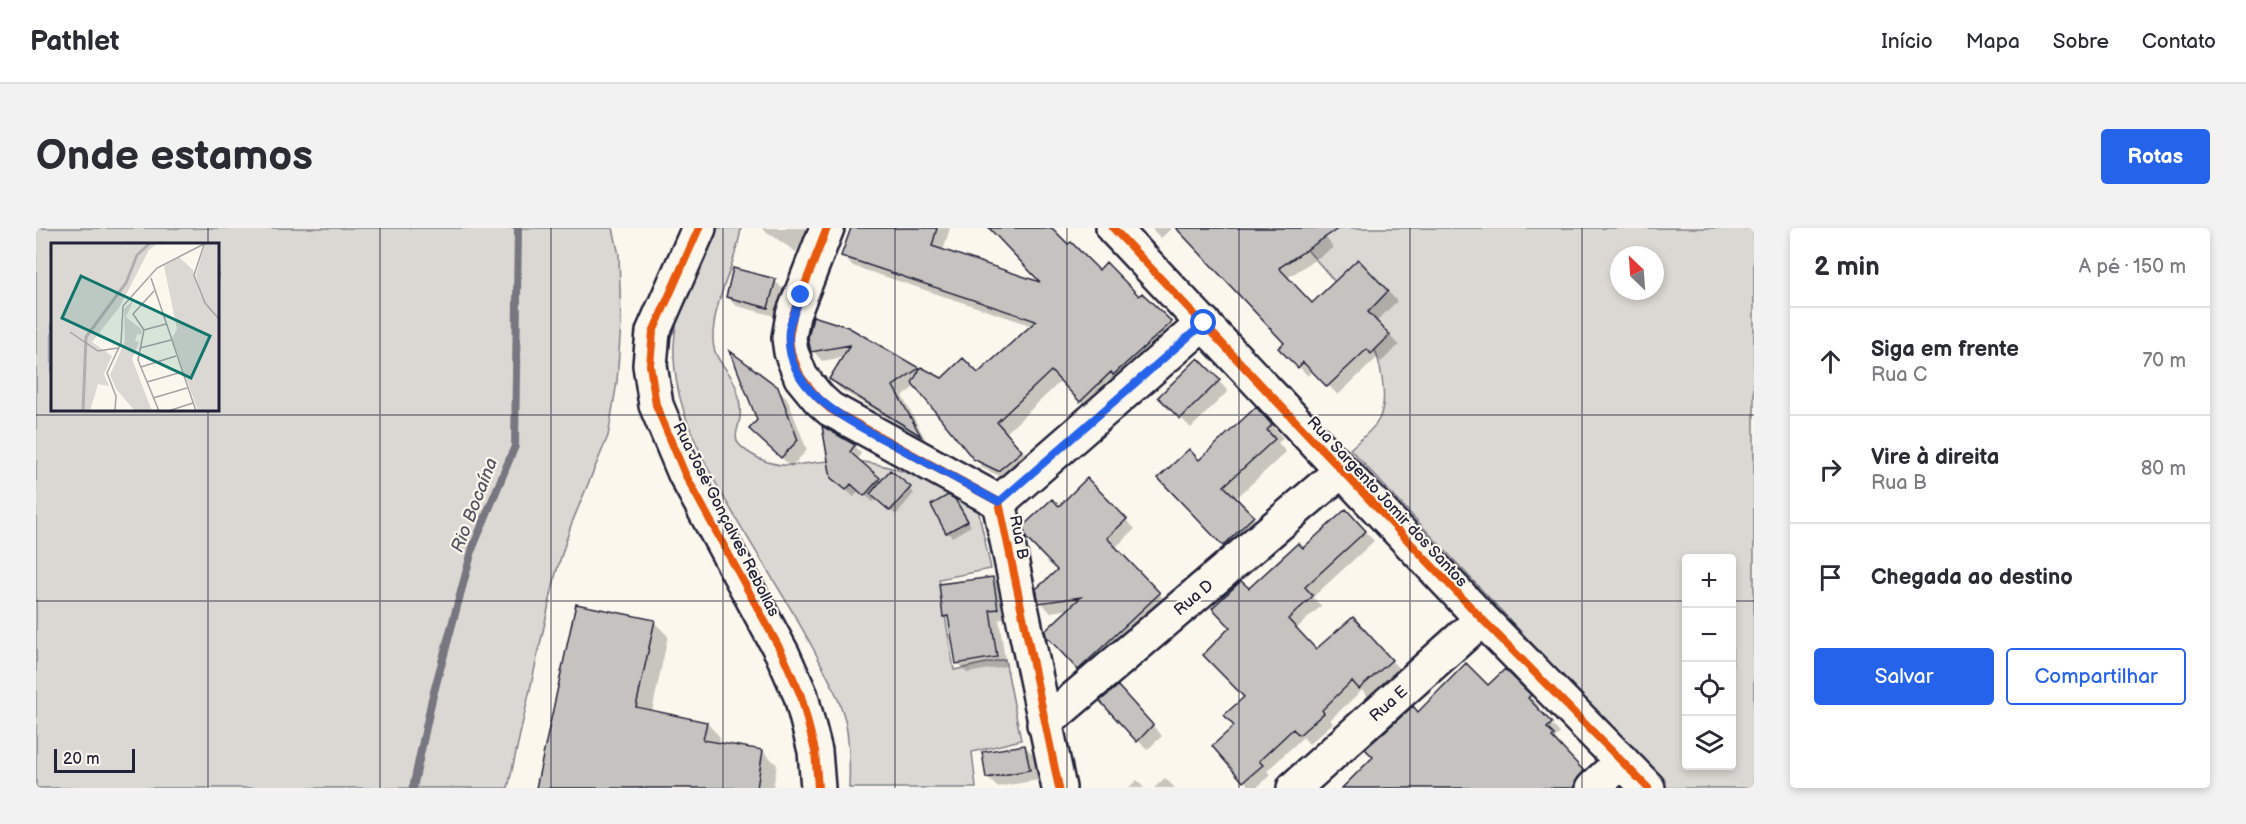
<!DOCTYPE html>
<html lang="pt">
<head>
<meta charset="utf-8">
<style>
  :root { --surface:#fff; --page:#f2f2f3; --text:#2b2b33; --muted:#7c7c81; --line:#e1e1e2; --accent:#2563eb }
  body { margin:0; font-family:"Balsamiq Sans",sans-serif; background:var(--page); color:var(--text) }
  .controls { position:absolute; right:18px; bottom:18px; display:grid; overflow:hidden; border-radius:6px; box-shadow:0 3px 9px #0003 }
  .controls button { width:54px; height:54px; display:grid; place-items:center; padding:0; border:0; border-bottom:2px solid var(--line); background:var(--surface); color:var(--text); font:30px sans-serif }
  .compass { position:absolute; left:1574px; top:18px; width:54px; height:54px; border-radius:50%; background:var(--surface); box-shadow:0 3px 9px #0003; rotate:335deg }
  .scale { position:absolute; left:18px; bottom:15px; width:81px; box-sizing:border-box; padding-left:6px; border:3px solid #22223b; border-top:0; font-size:16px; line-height:21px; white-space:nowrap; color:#22223b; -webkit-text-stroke:4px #fbf7ec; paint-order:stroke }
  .stop { position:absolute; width:18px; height:18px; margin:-14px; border:4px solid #2563eb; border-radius:50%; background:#fff }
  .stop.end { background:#2563eb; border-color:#fff; box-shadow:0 2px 6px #0008 }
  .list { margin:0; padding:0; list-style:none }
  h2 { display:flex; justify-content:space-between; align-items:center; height:78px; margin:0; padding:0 24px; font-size:26px }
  h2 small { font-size:20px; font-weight:400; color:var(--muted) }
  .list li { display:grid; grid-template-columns:39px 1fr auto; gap:18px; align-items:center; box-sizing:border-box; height:108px; padding:0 24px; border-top:2px solid var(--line) }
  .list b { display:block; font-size:22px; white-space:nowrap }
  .list p { margin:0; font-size:20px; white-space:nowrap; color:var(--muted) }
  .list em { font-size:20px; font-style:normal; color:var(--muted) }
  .actions { display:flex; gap:12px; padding:18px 24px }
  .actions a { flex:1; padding:14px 0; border:2px solid var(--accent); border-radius:6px; text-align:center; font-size:21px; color:var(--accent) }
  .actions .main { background:var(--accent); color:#fff }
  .icon { flex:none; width:33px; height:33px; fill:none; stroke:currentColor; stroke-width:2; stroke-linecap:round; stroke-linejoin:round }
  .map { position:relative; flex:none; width:1718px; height:560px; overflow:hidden; border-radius:6px }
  header { display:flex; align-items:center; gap:36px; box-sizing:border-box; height:84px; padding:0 30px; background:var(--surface); border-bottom:2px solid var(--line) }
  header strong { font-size:28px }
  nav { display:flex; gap:33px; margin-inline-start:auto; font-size:21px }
  .intro { display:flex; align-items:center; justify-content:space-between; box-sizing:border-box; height:144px; padding:0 36px }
  h1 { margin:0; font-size:42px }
  .button { padding:15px 27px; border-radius:6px; background:var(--accent); color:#fff; font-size:21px; font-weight:700 }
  main { display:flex; gap:36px; padding:0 36px }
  aside { flex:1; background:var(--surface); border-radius:6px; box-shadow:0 3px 9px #0003 }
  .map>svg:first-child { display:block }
  .green { fill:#dbd8d3; stroke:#7e7d87; stroke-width:1.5; fill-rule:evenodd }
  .shadow { fill:#0003 }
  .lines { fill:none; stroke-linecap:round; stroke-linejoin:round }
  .stream { stroke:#787681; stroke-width:8 }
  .building { fill:#c6c2c0; stroke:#22223b; stroke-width:1.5 }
  .minor-casing { stroke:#22223b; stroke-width:38 }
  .minor { stroke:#fbf7ec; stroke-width:33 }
  .cycleway-casing { stroke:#fbf7ec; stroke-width:11 }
  .cycleway { stroke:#e8590c; stroke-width:8 }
  .route { stroke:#2563eb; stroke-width:8 }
  .grid { fill:none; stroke:#22223b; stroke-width:1.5; stroke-opacity:0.55 }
  .labels { text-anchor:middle; stroke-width:4.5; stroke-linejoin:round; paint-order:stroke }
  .street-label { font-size:16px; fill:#22223b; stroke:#fbf7ec }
  .water-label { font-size:18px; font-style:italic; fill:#545364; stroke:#fbf7ec }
  .inset-river { fill:none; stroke:#b1aeb0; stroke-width:3 }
  .inset-road { fill:none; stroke:#a4a2a5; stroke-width:1.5 }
  .view { fill:#0f766e; fill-opacity:0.15; stroke:#0f766e; stroke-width:3 }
  .inset-edge { fill:none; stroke:#22223b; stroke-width:3 }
</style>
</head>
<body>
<header>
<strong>Pathlet</strong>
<nav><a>Início</a><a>Mapa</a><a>Sobre</a><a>Contato</a></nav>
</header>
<div class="intro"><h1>Onde estamos</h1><a class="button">Rotas</a></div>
<main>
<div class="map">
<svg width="1718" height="560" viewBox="0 0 1718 560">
  <rect width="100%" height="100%" fill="#fbf7ec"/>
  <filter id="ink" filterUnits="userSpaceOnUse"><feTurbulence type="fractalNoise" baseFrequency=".0167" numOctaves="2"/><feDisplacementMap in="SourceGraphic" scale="12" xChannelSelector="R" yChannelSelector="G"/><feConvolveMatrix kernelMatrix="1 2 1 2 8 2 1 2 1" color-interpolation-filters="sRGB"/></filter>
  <g filter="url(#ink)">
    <!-- green -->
    <path class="green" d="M0,0H577L583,27L585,95L581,154L572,208L535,297L520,345L472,560H0ZM182,16V182H16V16Z
      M674,0H705C701,33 682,63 678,96C672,136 692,133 701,162C703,170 705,179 704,188C704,197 697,207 702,215C707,222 716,227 724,231C750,243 768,234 795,233C808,232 822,233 835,235C873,242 907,260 941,277L955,341L903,351L918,442L969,431L985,512L936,524L940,560H813C814,537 814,515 809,492C803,469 791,447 780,426C748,364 707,307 675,246C654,205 636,163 638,117C640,75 659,38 674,0Z
      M1251,0H1718V560H1631L1314,221C1323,212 1337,203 1343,191C1349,178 1348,164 1346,150C1337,88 1291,44 1251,0ZM1583,27H1619V63H1583ZM1650,331H1696V538H1650Z"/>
    <!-- shadow -->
    <path class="shadow" d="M725,0H772L760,24Z
      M816,0H914L907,23L1009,57L955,0H1014L1063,44L1103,70L1106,67L1145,105L1055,183L1026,152L970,205L995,233L973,252L948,241L938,230L880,158L866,168L891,214L804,161L795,151L808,129L786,133L777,123L811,100L884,143L907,152L942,147L997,98L817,38L807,28Z
      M1115,0H1136L1125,10Z
      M1142,0H1284L1297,20L1251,50L1276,77L1322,33L1361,73L1340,94L1363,117L1345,134L1341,130L1302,167L1277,142L1272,148L1245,120L1250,115Z
      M739,53L749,63L742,89L701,78L691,69Z
      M1162,132L1192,163L1155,200L1124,169Z
      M741,160L751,170L771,222L755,239L725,210L722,193Z
      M1232,193L1247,210L1242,215L1250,224L1199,271L1229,301L1200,329L1188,317L1163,233Z
      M818,218L825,225L821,232L846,254L874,261L878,265L860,287L840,270L837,274L823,262L818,269L796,249Z
      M1051,252L1099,301L1079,320L1132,375L1053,450L1012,407L1035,381L1014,384L1005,374L1023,343V280Z
      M919,273L924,278L935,298L916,309L911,304Z
      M1319,292L1338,313L1277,369L1285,378L1260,401L1281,423L1326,400L1364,442L1333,469L1326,462L1294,492L1297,495L1273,516L1267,509L1231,543L1235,547L1220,560H1215L1178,518L1200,498L1210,469L1196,399L1213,362L1267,322Z
      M957,350L967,360L971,390L963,391L970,438L931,445L921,435L914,393L909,388Z
      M541,378L618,394L632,408L616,484L671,495L684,509L683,516L727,523L741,537L737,560H501Z
      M1469,443L1503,478L1500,481L1524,505L1519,510L1526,518L1524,519L1556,554L1552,560H1308L1382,486L1452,459Z
      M1091,469L1126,508L1111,522L1102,512Z
      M989,518L998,528L1003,552L961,559L951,549Z
      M1129,550L1139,560H1118Z
      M1101,552L1108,560H1092Z"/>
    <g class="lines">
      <!-- stream -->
      <path class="stream" d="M377,560L396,471L437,319L479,218L482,0"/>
    </g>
    <!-- building -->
    <path class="building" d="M815,0H901L896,18L1004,54L953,0H1016L1032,16L1035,14L1063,42L1070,34L1103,68L1106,65L1136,94L1077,147L1075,144L1044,174L1015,143L961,194L986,223L962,243L937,231L876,155L885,139L906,150L927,130L942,145L1000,93L805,28Z
      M1140,0H1303L1243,40L1276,75L1322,31L1352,63L1332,84L1354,107L1335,126L1331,121L1291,159L1267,134L1262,140L1242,120L1248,115Z
      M697,40L740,51L732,80L690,69Z
      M777,88L812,99L883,140L857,158L885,208L793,151L814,117L775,124L772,110Z
      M694,123L742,159L762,212L745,230L713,201L721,192Z
      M1162,130L1184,152L1144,191L1122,169Z
      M1220,179L1236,197L1231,202L1239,211L1188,258L1218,288L1187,318L1122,250L1153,221L1163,232Z
      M786,198L819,217L814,224L844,250L828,268L815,256L810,262L795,250Z
      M854,242L875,259L854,283L834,266Z
      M1051,250L1091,291L1071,310L1124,365L1042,442L1010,408L1009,403L1045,369L1003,375L1000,361L1021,342L990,310L987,298L1016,271L1023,278Z
      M912,267L919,271L932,293L910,305L895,277Z
      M1310,281L1330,303L1269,359L1277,368L1252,391L1280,421L1317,389L1356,432L1323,461L1316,453L1286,482L1288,485L1263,507L1257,501L1223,533L1227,537L1207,554L1176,518L1198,498L1188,487L1208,469L1167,427L1194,399L1176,380L1205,353L1213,360L1262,315L1267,320Z
      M957,349L962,381L954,382L961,429L920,436L912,388L907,389L903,356Z
      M540,376L619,392L600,479L671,494L667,512L727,522L721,560H500Z
      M1430,435L1452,457L1469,441L1495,467L1492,470L1516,495L1511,500L1518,507L1516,509L1548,543L1539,554V560H1306L1337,529L1329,521L1377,478L1382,484Z
      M1082,458L1117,497L1101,514L1064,473Z
      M989,517L994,542L950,550L946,524Z"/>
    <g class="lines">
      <defs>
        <path id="minor" d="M663,0L617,104L614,137L620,177L649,246L746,425L765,468L779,523L782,560
          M791,0L757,87L753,110L755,124L765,149L783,171L794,181L963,274L1023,560
          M1077,0L1446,391L1612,560
          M963,274L1168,95
          M1008,496L1305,243
          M1258,560L1446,391
          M1557,560L1586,533"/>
      </defs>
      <!-- minor casing -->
      <use href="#minor" class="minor-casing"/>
      <!-- minor -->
      <use href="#minor" class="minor"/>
      <defs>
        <path id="cycleway" d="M663,0L617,104L614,137L620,177L649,246L746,425L765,468L779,523L782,560
          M791,0L757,87L753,110L755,124L765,149L783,171L794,181L963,274L1023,560
          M1077,0L1446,391L1612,560"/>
      </defs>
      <!-- cycleway casing -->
      <use href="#cycleway" class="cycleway-casing"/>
      <!-- cycleway -->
      <use href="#cycleway" class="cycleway"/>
    </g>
  </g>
  <g class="lines" filter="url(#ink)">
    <!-- route -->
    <path class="route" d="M765,67C761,78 755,90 753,102C747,164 813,193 858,217C893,236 928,255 963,274L1168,95"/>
  </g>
  <!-- grid -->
  <path class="grid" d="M172,0V16M344,0V560M515,0V560M687,0V560M859,0V560M1031,0V560M1203,0V560M1374,0V560M1546,0V560M172,182V560M0,187H1718M0,373H1650M1696,373H1718"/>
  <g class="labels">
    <!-- street labels -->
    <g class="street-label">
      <text transform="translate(1352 273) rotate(47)" y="6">Rua Sargento Jomir dos Santos</text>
      <text transform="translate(691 291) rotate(63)" y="6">Rua José Gonçalves Rebollas</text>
      <text transform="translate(984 309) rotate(79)" y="6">Rua B</text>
      <text transform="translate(1157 369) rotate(-40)" y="6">Rua D</text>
      <text transform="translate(1352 475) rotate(-42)" y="6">Rua E</text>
    </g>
    <!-- water labels -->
    <g class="water-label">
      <text transform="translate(438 277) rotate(-69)" y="6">Rio Bocaína</text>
    </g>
  </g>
  <!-- overview -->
  <g transform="translate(15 15)">
    <rect width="168" height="168" fill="#fbf7ec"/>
    <path d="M0,0H107L98,7L68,65L41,99L61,113L53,131L58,143L47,141L39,168H0ZM159,0L168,2V168H147L121,96L126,86L113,23L128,14L142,27L151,57L145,31L154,2ZM83,56L75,74L91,87L90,92L86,91L84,98L88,99L81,116L101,168H84L65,146L59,132L74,98L73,66Z" fill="#dbd8d3"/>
    <path class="inset-river" d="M32,168L35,94L75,40L86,12L99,0"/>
    <path class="inset-road" d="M153,2L143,32L154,60L168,76M100,35L145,168M103,48L82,71L93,87L87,117L108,168M93,87L115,81M19,89L47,108L67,105M89,105L120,97M90,124L125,113M96,139L131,129M102,155L136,145M64,168L65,153L56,130L70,100L72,63L106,25L155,0M117,168L142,160"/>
    <path class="view" d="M30,33L159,93L140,135L11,75Z"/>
    <rect width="168" height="168" class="inset-edge"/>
  </g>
</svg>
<div class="controls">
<button>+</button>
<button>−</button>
<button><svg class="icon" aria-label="locate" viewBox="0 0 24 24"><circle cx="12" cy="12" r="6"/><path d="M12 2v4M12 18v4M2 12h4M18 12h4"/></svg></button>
<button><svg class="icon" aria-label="layers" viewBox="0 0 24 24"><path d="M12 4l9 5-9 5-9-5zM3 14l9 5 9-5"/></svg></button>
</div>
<svg class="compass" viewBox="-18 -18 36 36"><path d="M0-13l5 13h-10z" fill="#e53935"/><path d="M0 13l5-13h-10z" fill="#7c7c81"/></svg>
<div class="scale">20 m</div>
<div class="stop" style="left:1168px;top:95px"></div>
<div class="stop end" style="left:765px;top:67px"></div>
</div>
<aside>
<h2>2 min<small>A pé · 150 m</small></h2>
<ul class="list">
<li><svg class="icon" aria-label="ahead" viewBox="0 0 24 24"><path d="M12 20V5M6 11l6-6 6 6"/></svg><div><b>Siga em frente</b><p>Rua C</p></div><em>70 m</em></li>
<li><svg class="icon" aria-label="right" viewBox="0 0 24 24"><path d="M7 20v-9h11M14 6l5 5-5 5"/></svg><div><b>Vire à direita</b><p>Rua B</p></div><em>80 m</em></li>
<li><svg class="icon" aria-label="arrive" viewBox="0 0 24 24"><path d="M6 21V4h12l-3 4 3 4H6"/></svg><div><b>Chegada ao destino</b></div></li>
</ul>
<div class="actions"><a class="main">Salvar</a><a>Compartilhar</a></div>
</aside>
</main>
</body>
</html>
